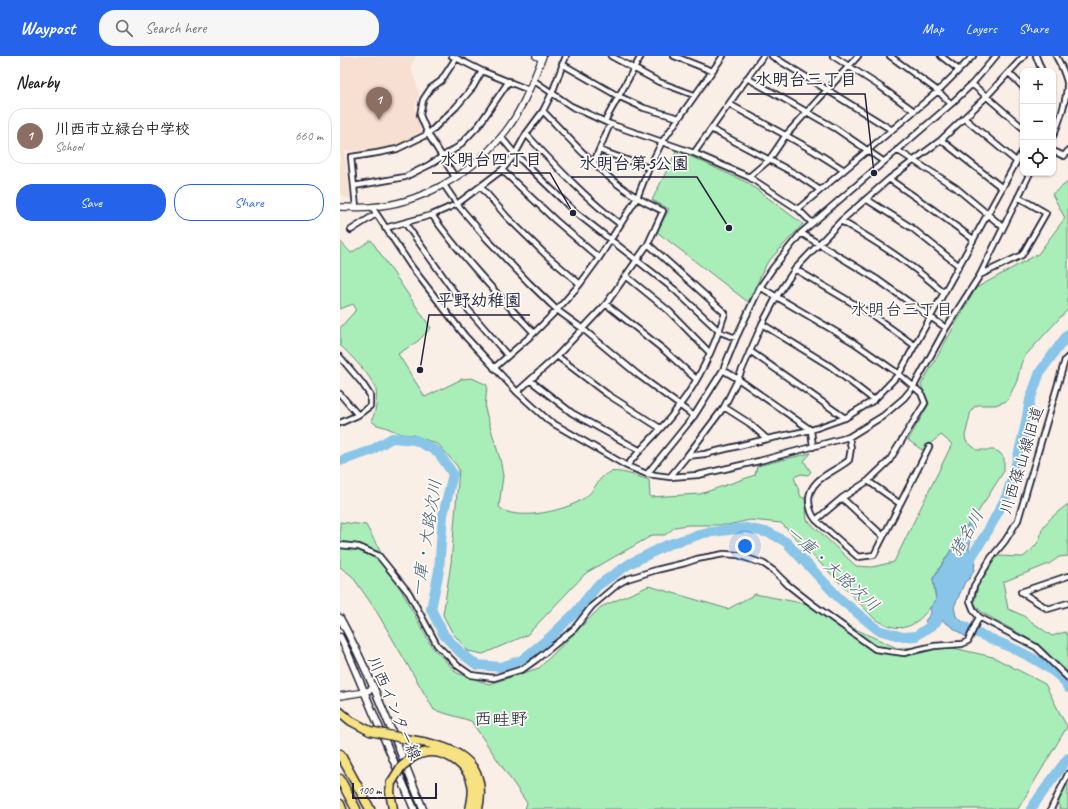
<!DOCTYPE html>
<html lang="en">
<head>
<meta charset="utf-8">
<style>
  :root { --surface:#fff; --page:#f6f6f6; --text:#202124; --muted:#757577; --line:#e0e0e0; --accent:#2563eb }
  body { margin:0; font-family:Caveat,"Klee One",sans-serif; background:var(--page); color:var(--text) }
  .controls { position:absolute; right:12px; top:12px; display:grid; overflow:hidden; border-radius:8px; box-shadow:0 1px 3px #0004 }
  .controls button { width:36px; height:36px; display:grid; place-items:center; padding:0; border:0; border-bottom:1px solid var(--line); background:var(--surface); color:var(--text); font:20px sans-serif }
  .scale { position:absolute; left:12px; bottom:10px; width:85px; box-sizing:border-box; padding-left:4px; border:2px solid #22223b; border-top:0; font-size:11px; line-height:14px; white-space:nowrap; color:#22223b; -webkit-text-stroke:3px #fdfcf7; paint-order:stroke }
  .you { position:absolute; left:405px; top:490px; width:14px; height:14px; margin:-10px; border:3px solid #fff; border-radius:50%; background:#1a73e8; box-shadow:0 0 0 6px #1a73e833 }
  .badge { display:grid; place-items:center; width:26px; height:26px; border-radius:50%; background:var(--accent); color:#fff; font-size:13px; font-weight:700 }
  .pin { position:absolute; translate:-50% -33px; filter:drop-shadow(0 1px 2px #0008) }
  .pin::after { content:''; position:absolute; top:21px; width:14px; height:12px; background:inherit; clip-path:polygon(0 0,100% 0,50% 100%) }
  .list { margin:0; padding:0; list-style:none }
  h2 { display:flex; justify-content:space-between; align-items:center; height:52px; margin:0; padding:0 16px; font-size:17px }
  h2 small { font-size:13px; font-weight:400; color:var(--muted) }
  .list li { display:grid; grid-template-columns:26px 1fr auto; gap:12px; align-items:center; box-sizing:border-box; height:56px; margin:0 8px 8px; padding:0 8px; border:1px solid var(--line); border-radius:16px }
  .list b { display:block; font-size:15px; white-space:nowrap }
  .list p { margin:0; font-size:13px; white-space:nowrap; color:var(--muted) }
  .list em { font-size:13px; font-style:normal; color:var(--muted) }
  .actions { display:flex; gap:8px; padding:12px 16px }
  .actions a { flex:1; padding:9px 0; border:1px solid var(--accent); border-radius:16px; text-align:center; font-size:14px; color:var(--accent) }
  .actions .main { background:var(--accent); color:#fff }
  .icon { flex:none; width:22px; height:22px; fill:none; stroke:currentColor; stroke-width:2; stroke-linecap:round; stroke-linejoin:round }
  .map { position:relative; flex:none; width:728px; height:753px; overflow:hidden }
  header { display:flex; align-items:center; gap:24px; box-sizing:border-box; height:56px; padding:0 20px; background:var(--accent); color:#fff }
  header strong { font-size:19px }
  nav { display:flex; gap:22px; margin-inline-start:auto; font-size:14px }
  .search { width:280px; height:36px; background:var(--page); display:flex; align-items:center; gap:10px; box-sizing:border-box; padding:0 14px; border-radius:16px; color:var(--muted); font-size:15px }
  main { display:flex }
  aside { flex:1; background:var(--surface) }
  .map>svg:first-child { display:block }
  .built { fill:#f7dfd1 }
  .green { fill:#a9edb8; stroke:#66887a }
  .water { fill:#89c5e9; stroke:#6084a3 }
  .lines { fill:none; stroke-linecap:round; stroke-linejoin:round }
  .river { stroke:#89c5e9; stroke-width:10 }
  .minor-casing { stroke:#22223b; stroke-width:8 }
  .tertiary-casing { stroke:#22223b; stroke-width:8 }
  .secondary-casing { stroke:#22223b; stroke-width:9 }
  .motorway-casing { stroke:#22223b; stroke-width:11 }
  .minor { stroke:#fdfcf7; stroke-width:4.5 }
  .tertiary { stroke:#fdfcf7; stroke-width:5.5 }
  .secondary { stroke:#fdfcf7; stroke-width:6 }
  .motorway { stroke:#f6e281; stroke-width:8 }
  .motorway-bridge-casing { stroke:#22223b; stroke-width:11; stroke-linecap:butt }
  .motorway-bridge { stroke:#f6e281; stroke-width:8 }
  .labels { text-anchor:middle; stroke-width:3.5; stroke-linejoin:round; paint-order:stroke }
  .street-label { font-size:16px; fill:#22223b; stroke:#fdfcf7 }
  .neighbourhood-label { font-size:17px; fill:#22223b; stroke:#fdfcf7 }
  .water-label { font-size:17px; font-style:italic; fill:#465b78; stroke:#fdfcf7 }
  .quarter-label { font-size:18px; fill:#22223b; stroke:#fdfcf7 }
  .leader { fill:none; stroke:#22223b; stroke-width:1.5 }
  .callout-dot { fill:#22223b; stroke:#fdfcf7; stroke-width:1.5 }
  .callout-label { font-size:17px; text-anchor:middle; font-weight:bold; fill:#22223b; stroke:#fdfcf7; stroke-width:3.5; stroke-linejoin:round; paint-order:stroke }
</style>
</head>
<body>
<header>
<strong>Waypost</strong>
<div class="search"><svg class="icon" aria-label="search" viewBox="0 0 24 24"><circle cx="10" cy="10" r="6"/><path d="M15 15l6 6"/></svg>Search here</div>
<nav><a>Map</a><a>Layers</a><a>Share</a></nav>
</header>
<main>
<aside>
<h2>Nearby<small></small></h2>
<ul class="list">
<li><span class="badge" style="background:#8d6e63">1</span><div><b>川西市立緑台中学校</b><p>School</p></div><em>660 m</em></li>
</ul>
<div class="actions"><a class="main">Save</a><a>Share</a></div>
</aside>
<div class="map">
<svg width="728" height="753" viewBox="0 0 728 753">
  <rect width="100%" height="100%" fill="#faefe6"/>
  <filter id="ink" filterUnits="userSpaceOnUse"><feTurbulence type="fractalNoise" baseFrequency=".025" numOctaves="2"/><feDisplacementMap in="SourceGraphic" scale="8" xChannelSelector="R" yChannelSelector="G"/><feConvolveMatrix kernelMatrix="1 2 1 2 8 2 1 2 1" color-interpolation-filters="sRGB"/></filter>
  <g filter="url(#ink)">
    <!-- built -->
    <path class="built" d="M0,0H76L71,11L79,37L75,52L81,76L57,89L35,94L4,95L10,143L0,138Z"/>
    <!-- green -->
    <path class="green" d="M337,94L408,127L463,168L427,207L408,246L317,176L329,153L312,144Z
      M728,126V253L685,300L681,308L677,325L667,345L655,349H638L634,351L631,355L625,380L626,385L637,394H654L659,396L664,402V415L638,456L626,471L593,522L596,544C577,569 565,581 535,563L441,467L410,464L388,469H348L335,471L325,479H313L246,517L187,579L143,598L128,595L112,576L103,559L111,507L119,414L117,410L99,389L74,379L61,378L45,371L37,369L31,365C34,360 35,355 36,350C36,345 37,339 36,334C32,320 10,299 0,289V272L15,255V251L13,248L0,253V185L11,197L31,184L91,272L78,285L58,298L85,341L122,323L132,322L147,329L145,353L160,403L163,420L159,451C175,467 233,454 248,439C255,433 259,421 268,417C277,412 299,421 309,424L310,441L360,438L415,419L417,410L471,397L464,405L471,416L468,419L461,418L454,421L461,441L465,442L467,464L516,510L532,511L554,506L612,388L601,379L582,394L568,384L589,348L581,329L636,232L698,198L725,162L712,138Z
      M728,448V500L719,501L709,508L663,526L668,553L682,559L712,580L725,576L728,580V616L698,588L641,556L634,547L638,530L657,500L683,501C689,496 697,490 700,482C701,479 701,476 702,473C708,463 719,455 728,448Z
      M0,466L26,469L92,591L117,617L149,628L199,612L261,551L309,530L388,553L415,538L477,550L515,573L557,592L609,591L653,601L705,628L727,671L678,753H185L187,747L131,665L94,654L35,553L12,520L0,511Z
      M728,725V753H719V744Z"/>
    <!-- water -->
    <path class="water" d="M633,468V473L629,493L630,495L636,497L634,514L630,522L625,526L614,551L616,560L630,572L626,581L602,564L594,574H592L585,565L591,557L590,552L596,544L593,523L626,470Z"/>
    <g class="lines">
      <!-- river -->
      <path class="river" d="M0,405L30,395L52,382L75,384L98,396L113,418L103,459L99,515L91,553L104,579L121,597L137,609L161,611L182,604L208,583L236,556L257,530L289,508L327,489L364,477L406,472L430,477L446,486L499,542L538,574L563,581L576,580L596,566L598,562
        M627,508L649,473L666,441L674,417L685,371L690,344L700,316L728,278
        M624,570L628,573C656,585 699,601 721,622C724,624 726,628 728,632
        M691,753L700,740L728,702"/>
      <defs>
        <path id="minor" d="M112,0L142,15L189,34
          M271,0L319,26L354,39
          M334,0L372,15
          M432,0L552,74
          M493,0L541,31L574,55
          M550,0L598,35L611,48
          M601,0L619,14
          M696,0L702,15
          M222,8L278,40L304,52L339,62
          M669,17L683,31
          M407,22L495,72L543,105
          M193,24L231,50L270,68L354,97L409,121L458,153
          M632,28L683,72
          M389,48L474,95L504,114
          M624,62L676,105
          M265,65L301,0
          M371,73L456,118L480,134
          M186,78C216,110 245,142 280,168
          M713,80C719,68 728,40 727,26C725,18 720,7 716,0
          M161,81L175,98L235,156L335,234L380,276L396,282
          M601,84L661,131
          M259,94L309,112
          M557,94L615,131L663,171
          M713,95L724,100L728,95
          M354,97L423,0
          M254,106L270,68
          M162,114L215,164L259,202
          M115,121L88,78L80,59L83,44L91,32L101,25L116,2
          M409,121L429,104L446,79L518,0
          M549,123L591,152L633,183
          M104,129L117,148L146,182L189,227L217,254L243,273L297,318L354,360
          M14,130L65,121L89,109L118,91L139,69L169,25
          M141,131L167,161L205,198L240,228
          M526,143L572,172L618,209
          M16,151L11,101L37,97L57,93L88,78L116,51L133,31L142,15
          M32,151L71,210L125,280L177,336L209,365L287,410L307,418L330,421L358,419L419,405L509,381L543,360L564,342L574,330L606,272L640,219L690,117
          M92,159C122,201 158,239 194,277
          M501,165C537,186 572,208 604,237
          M65,167L120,244L168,300
          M472,167L458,153L598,35L633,0
          M45,172L92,159L117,148L162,114L175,98L186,78L203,55L212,37L226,0
          M11,174L36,158
          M461,177L538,224L606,272
          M455,213L531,258L574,289
          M640,219L682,199L706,157L678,141
          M286,220L329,255L370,297
          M420,231L513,286L559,318L581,337L585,347L549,405L528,425L502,442L476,464
          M266,248L324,294L356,323
          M422,268L490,310L534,344
          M410,295L505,362
          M217,300L267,338L320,372
          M0,301L22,327L30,339V350L18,359
          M728,301L725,304L678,464L665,485L651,502L634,530L630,545L634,555L639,561L696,591L728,622
          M154,312L194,277L217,254L240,228L259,202L297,142L309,112L322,86L383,0
          M383,314L398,323L471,374L473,391
          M191,325L232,357L299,394
          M177,336L217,300L266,248L308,188L323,155C315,151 306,147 298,142C262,121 232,85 203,55
          M0,338L18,359L0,367
          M384,351L409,367L427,383
          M509,381L511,392L509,404C495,416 470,422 469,443C469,452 471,458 476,464L518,501L534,499L589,391
          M347,400L384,351L398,323L422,268L437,240L455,213L501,165L549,123L601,84L646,41L684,0
          M287,410C303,389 324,372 339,350C360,323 375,289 385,257L308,188
          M307,418L354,360L383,314L396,282L420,231L433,212L461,177L611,48L632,28L656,0
          M330,421L347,400L365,398L427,383L471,374L505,362L534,344L559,318L683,94
          M528,425L559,447
          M502,442L543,480
          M0,489L19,491L39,500L69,537L97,589L118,610L131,619L154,622L183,613L197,603L234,573L252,550L278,528L287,523L316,514L345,507L357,503L384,498L398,499L424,508L434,515L448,529L471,547L535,593L564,597L594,590L622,588L628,585L639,561
          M728,520L681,536L708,553L728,547
          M711,753L728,718"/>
        <path id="tertiary" d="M196,0L202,3
          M0,151C10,151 20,152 30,151C80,148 130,119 161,81C181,58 192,27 203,0
          M0,640L25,636L34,632"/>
        <path id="secondary" d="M0,562C33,623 57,689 83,753
          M0,581L7,595L74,753"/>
        <path id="motorway" d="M0,656L11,665L30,675
          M71,684C111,690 149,703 138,753
          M0,698L30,753
          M73,701C79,698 85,696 91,696C109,696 129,711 132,728C134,737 132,745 130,753
          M0,723L16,753
          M51,727L50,736L53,753
          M0,748L2,753"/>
      </defs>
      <!-- minor casing -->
      <use href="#minor" class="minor-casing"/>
      <!-- tertiary casing -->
      <use href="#tertiary" class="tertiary-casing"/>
      <!-- secondary casing -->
      <use href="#secondary" class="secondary-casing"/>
      <!-- motorway casing -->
      <use href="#motorway" class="motorway-casing"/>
      <!-- minor -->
      <use href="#minor" class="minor"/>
      <!-- tertiary -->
      <use href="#tertiary" class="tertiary"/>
      <!-- secondary -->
      <use href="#secondary" class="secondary"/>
      <!-- motorway -->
      <use href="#motorway" class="motorway"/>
      <defs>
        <path id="motorway-bridge" d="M30,675L71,684
          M51,727L61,711L73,701"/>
      </defs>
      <!-- motorway-bridge casing -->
      <use href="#motorway-bridge" class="motorway-bridge-casing"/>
      <!-- motorway-bridge -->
      <use href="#motorway-bridge" class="motorway-bridge"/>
    </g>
  </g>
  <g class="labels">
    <!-- street labels -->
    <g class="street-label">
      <text transform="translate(681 404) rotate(-73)" y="6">川西篠山線旧道</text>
      <text transform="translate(55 652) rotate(67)" y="6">川西インター線</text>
    </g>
    <!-- neighbourhood labels -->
    <g class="neighbourhood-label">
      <text x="562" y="259">水明台三丁目</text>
    </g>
    <!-- water labels -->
    <g class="water-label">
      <text transform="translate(626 477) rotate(-60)" y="6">猪名川</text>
      <text transform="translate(86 482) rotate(-81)" y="6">一庫・大路次川</text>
      <text transform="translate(493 512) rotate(42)" y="6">一庫・大路次川</text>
    </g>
    <!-- quarter labels -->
    <g class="quarter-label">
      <text x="161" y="669">西畦野</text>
    </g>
  </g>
  <!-- callouts -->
  <path class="leader" d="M534 117L525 38H407M233 157L210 117H92M389 172L357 121H231M80 314L89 259H190"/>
  <g class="callout-dot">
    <circle cx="534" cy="117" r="4"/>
    <circle cx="233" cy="157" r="4"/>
    <circle cx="389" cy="172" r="4"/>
    <circle cx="80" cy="314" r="4"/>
  </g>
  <g class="callout-label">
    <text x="466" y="29">水明台三丁目</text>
    <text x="151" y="109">水明台四丁目</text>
    <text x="294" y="113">水明台第5公園</text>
    <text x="139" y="250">平野幼稚園</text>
  </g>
</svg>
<div class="controls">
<button>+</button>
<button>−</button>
<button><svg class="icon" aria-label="locate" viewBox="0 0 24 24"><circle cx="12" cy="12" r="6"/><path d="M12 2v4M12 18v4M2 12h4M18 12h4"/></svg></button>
</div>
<div class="scale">100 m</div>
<div class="you"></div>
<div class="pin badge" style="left:39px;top:64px;background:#8d6e63">1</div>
</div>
</main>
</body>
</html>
